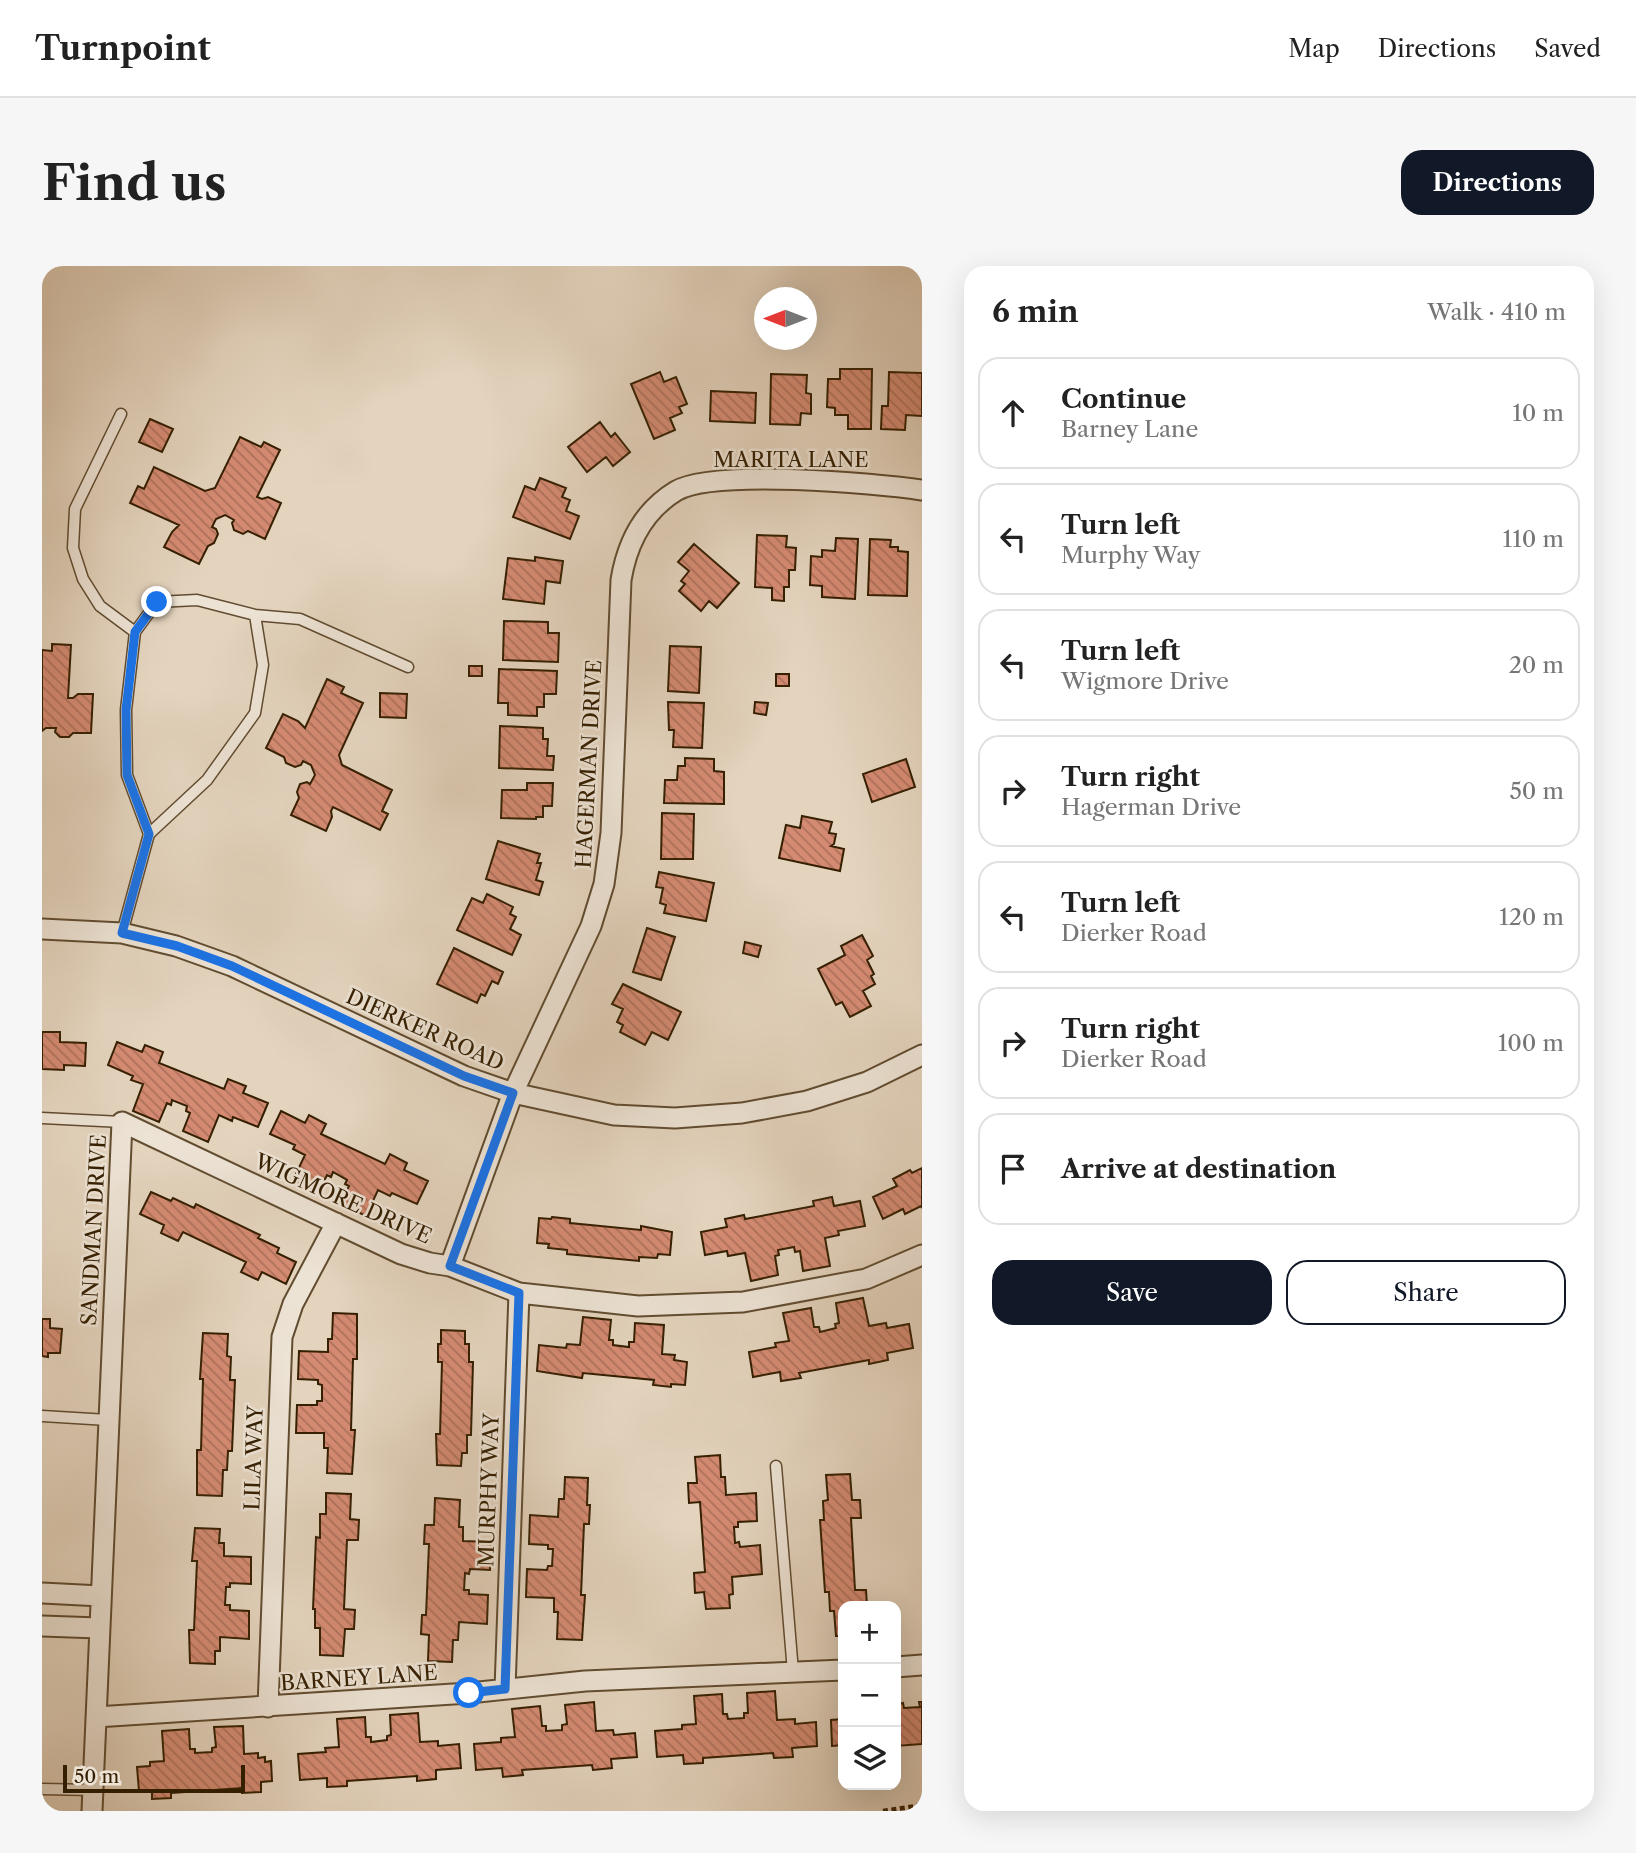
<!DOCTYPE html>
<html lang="en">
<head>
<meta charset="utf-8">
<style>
  :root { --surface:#fff; --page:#f6f6f6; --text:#222; --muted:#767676; --line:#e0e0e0; --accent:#111827 }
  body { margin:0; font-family:"Libre Caslon Text",serif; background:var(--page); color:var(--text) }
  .controls { position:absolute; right:21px; bottom:21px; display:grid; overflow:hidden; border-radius:14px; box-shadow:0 7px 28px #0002 }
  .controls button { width:63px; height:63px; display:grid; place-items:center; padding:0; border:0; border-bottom:2px solid var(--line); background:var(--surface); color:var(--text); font:35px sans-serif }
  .compass { position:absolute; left:712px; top:21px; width:63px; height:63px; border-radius:50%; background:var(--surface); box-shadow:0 7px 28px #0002; rotate:270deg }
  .scale { position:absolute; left:21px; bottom:18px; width:182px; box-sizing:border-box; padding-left:7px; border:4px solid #351f01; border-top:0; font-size:19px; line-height:24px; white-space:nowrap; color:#351f01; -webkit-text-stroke:5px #ede3d5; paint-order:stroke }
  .stop { position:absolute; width:21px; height:21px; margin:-16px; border:5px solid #1a73e8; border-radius:50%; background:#fff }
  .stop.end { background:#1a73e8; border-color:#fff; box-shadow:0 2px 7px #0008 }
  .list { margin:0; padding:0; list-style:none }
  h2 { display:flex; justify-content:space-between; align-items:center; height:91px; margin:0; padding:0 28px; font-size:30px }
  h2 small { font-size:23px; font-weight:400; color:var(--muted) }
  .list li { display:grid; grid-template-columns:46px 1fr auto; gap:21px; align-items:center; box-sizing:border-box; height:112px; margin:0 14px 14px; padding:0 14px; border:2px solid var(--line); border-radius:21px }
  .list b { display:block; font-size:26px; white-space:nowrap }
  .list p { margin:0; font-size:23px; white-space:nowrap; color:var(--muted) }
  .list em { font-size:23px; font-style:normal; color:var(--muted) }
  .actions { display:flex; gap:14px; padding:21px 28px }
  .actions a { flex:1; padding:16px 0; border:2px solid var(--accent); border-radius:21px; text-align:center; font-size:24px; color:var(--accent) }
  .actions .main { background:var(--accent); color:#fff }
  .icon { flex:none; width:38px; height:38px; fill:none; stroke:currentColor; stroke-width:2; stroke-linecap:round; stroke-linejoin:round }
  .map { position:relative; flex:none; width:880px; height:1545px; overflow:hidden; border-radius:21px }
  header { display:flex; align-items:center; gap:42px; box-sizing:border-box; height:98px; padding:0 35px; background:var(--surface); border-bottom:2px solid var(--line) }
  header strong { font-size:33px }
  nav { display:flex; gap:38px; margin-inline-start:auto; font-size:24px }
  .intro { display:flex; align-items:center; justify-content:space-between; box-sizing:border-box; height:168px; padding:0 42px }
  h1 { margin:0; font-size:49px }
  .button { padding:18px 32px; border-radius:21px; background:var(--accent); color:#fff; font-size:24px; font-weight:700 }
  main { display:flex; gap:42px; padding:0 42px }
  aside { flex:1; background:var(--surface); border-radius:21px; box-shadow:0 7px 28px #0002 }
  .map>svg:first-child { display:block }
  .building { fill:url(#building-back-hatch); stroke:#351f01; stroke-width:2 }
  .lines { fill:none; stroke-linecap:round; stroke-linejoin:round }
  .lane-casing { stroke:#614c30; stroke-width:13 }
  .street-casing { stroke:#614c30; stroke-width:23 }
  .path { stroke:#351f01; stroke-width:4.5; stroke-dasharray:5 3.5; stroke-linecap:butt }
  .lane { stroke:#ede3d5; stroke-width:10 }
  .street { stroke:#ede3d5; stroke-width:19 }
  .route { stroke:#1a73e8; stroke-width:9 }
  .labels { text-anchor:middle; stroke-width:5; stroke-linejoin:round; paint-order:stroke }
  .street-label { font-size:21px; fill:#351f01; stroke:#ede3d5 }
</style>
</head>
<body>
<header>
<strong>Turnpoint</strong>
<nav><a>Map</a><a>Directions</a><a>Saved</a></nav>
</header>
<div class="intro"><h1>Find us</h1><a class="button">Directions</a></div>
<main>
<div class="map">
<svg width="880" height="1545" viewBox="0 0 880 1545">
  <defs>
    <pattern id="building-back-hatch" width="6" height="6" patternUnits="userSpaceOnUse" patternTransform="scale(1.75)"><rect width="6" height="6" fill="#d58b73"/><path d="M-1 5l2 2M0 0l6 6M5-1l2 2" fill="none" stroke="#ae715c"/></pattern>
  </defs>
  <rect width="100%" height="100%" fill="#e4d4be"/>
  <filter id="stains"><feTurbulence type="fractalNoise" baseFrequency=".00286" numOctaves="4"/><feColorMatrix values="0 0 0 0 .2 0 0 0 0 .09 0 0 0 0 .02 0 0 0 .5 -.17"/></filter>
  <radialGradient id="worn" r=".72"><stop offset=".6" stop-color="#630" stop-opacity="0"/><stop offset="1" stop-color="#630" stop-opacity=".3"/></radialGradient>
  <!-- building -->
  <path class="building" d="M798,103H830L829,163H806V149H793V142L785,141L786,113H798Z
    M618,106L622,116L634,111L645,138L637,141L640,147L628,152L633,164L612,173L589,118Z
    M847,106L880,107V150L864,149L863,164L839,163L840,140H846Z
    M729,108L765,109L764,127L769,128V148L759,147L758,159L728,158Z
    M669,125L714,127L713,157L668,155Z
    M108,153L131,163L120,186L97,176Z
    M558,156L569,171L573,167L588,186L571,200L564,191L545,206L526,181Z
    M198,171L219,181L222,176L238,184L215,231L220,233L226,231L239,237L223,273L206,265L201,268L192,264L190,257L192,254L183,249L174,253L170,261L174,263L176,268L172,277L166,280L157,298L122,281L130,266L137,259L88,237L96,220L102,223L112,201L163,225L173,222Z
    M498,212L524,222L520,231L528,234L524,245L537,250L528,273L471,251L483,220L493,224Z
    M715,269L745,270L744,281L754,282L753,304H747V321H742V335L730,334V322L713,321Z
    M794,272L816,273L813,333L780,331V320L768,319L769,290L780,291V284L793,285Z
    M828,273L849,274L848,281H856V285L866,286L865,330L826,329Z
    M652,278L697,317L675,342L667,335L659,345L637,325L643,318L639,315L647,305L636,296Z
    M493,291L521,295L518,317L504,315L502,338L461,333L466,292L493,295Z
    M462,355L506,356V367H517L516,396L461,394Z
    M10,378L29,379L26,432H31L36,428H51L49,467H31L27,471H18L13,466L14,462H4L0,465V384L10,385Z
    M628,380L659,381L657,427L626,425Z
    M427,400H440V410H427Z
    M457,403L515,405L514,428H502V441H495V450L466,449V437H456Z
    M734,408H747V420H734Z
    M285,413L302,421L299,427L321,437L297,489L300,499L350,524L340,545L346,548L338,564L291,541L289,545L290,551L284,565L249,549L257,532L255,526L258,518L265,516L268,518L273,509L269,499L261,495L259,499L253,501L244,497L242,491L224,482L241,448L256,455L263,462Z
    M338,427L365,428L364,452L338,451Z
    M626,436L662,437L660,482L631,481L632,464H627Z
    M713,436L726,437L724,449L712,447Z
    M458,460L501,462V473H506L505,490H512L511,504L457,502Z
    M643,492L672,493V505L682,506V538L622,537L623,514H635L636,500H643Z
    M864,493L873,521L830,536L821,508Z
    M485,517H511L510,540H501V551H494V553L459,552L460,524H485Z
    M620,547L652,548L651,593H619Z
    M760,550L790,556L787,567L794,568L792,578L789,580L802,583L798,605L737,592L744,559L758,562Z
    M456,575L498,588L495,597H499L494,614L501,616L497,629L444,613Z
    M617,606L672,617L664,655L622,647L624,639L618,637L621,622L614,621Z
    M445,628L471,641L468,648L474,651L468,663L479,669L470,689L415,664L430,632L441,637Z
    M605,662L633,671L619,714L591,706Z
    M820,669L831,690L825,694L832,708L829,710L833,718L821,725L829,740L808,751L800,736L794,739L776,703L803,689L799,680Z
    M703,676L719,680L716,691L701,687Z
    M412,682L461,706L456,718L450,715L443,730L439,728L435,737L395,718Z
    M581,718L639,746L626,774L610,766L603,779L578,766L581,759L575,756L581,743L570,738Z
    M0,766H18V776L44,777L43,800L22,799V804L0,803Z
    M75,776L100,786L103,779L121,786L117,797L182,823L186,813L204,820L201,827L226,837L216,861L191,851L190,855L177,849L166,876L141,865L148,847L144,845L145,840L130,834L129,839L125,837L117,856L91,845L101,818L89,814L91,810L66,799Z
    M239,845L263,857L267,849L284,858L279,868L343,898L348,888L365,897L362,904L386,915L375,938L350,927L348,930L336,924L324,950L299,938L307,920L303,918L305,914L291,906L289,911L285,909L276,927L251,914L263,889L251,883L253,879L228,868Z
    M880,902V942L879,940L863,948L861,943L841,953L831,931L855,920L851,913L868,904L870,907Z
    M109,926L129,935L131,932L152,942L154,938L218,969L216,972L237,982L235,987L254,996L244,1018L220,1006L216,1014L199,1006L204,996L141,966L136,975L119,967L122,959L98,948Z
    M790,931L792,940L818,935L823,960L796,965L797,969L783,972L788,1000L761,1005L758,985L753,986L752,981L736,984L737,989L733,990L736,1009L709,1015L703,987L686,990L685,985L663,989L659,966L685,961L683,953L702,949L703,953L772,940L771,935Z
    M510,951L528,953V957L599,964V960L630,966L628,989L616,988L615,992L597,991V995L525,988V984L506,982L507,978L495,977L497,952L509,953Z
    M821,1032L827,1060L844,1057L845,1062L867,1058L871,1082L845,1087L846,1094L827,1098V1094L757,1107L759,1112L739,1115L738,1106L711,1111L707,1086L734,1081L733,1077L747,1075L741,1047L769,1042L772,1061H777L778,1066L794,1062L793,1058L797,1057L794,1037Z
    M291,1047L315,1048V1093H311L309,1164H313L310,1208L285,1207L286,1182H282V1167H254L255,1139H275V1135H280V1119L276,1118V1114L256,1113L257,1085L286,1086V1073H290Z
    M541,1051L569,1054L567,1074H571V1079L587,1081V1076H592L593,1057L622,1059L620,1088L633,1089L632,1094L645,1096L643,1119L629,1118V1121L611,1119L612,1114L541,1107L540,1112L495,1105L497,1079L524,1082L525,1078L538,1079Z
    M0,1053H8V1062L20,1063L18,1087H6V1091L0,1090Z
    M399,1064L423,1065V1078H427V1096H431L429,1169H425V1187H420L419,1200L395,1199L394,1168H398L400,1096H396V1078H399Z
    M161,1067L186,1068L185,1090L189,1091L188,1114H193L190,1185H186L185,1204H181L180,1230L155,1229V1184H159L161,1113H158Z
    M678,1189L679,1211H683L684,1229L714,1227L715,1255L696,1256V1261H692L693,1277L697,1276L698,1281L718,1279L720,1308L690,1311L691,1328L687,1329L688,1342L664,1343L662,1326L653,1327L652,1307L663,1306L658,1236L647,1237L646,1217H655L653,1191Z
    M808,1208L810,1234H818L819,1252H809L813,1324H824L825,1340H801V1370H794L792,1345H788L787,1326H783L778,1254H782L781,1235L786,1234L784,1209Z
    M523,1211L546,1212L545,1239H548L547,1258H542L539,1329H543L540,1374L515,1373L516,1346H512V1332L484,1331L485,1303L505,1304L506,1300H510L511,1283H506V1279L487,1278L488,1249L516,1251L517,1233H522Z
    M284,1227L309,1228L308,1253L317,1254L316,1274H305L302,1343L313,1344L312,1363H303L301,1390L278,1389V1362H273V1343H271L274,1271L278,1272V1248H284Z
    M393,1232L418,1234L417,1261H421V1275L449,1276L448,1304L428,1303L427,1308L423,1307L422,1324H427V1328L446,1329L445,1358L417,1356L416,1374H411L410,1396L386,1395L387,1369L379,1368L380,1349H384L387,1278H382L383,1259H392Z
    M153,1262L178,1263L177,1277H182V1290L209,1291V1318L188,1317V1321H184L183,1339H188V1344L207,1345V1373L178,1371V1385H173V1398L148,1397L147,1364H152L155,1295H150Z
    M856,1417L857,1438L861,1437L862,1442L878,1441L877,1436H880V1478L854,1480V1418Z
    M733,1425L735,1454L753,1453V1458L774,1456L775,1480L750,1482L751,1491L732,1492L731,1487L661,1492V1497L642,1498L641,1489L615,1491L613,1465L640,1463V1459L654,1458L652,1430L680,1428L681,1448H685L686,1453L702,1452V1447H706L705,1427Z
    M552,1436L554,1465L571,1464L572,1469L593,1467L595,1491L569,1493L570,1502L551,1504L550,1499L480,1504L481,1509L461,1511L460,1502L434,1504L432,1478L459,1476V1472L473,1471L470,1443L498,1440L500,1460H504V1465L520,1464V1459L525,1458L523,1439Z
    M376,1447L378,1476L396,1475V1480L417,1478L419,1502L394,1504V1513L375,1515V1510L305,1515V1520L285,1521V1512L258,1514L256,1488L284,1486L283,1482L297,1481L295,1453L323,1451L324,1471H329V1476L345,1474V1470L349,1469L348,1449Z
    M801,1453V1479L790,1480L789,1454Z
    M201,1460L202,1488L216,1487V1492L223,1491V1496L229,1495L230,1515L219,1516V1526L200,1527V1522L129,1527V1532L110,1533V1524L97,1525L95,1501L108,1500V1496L122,1495L120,1465L147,1463L148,1483H153V1487L170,1486V1482L174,1481L172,1461Z"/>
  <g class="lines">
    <defs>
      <path id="lane" d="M79,148L33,243L31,282L41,313L58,340L93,366
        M213,349L258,353L366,401
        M80,667L107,568L165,514L213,447L221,399L213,349L155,334L115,336L93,366L84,444L85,509L107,568
        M0,852L80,856
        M0,1150L66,1154
        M734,1200L751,1406
        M0,1523L51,1524"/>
      <path id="street" d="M0,663L80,667L134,680L190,700L422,810L471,827L572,849L633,852L700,847L765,835L825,816L880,789
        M408,1000L471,827L549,660L562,618L569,567L579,314C585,278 601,245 634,225C672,203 832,217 880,224
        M0,1327L59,1330
        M0,1360L57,1362
        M854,1401L880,1399
        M463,1423L477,1027
        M226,1441L240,1071L251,1038L294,957
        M54,1451L427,1427L543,1415L801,1404
        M50,1545L80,856L359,988L388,997L408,1000L477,1027L596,1040L701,1036L824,1013L880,989"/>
    </defs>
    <!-- lane casing -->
    <use href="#lane" class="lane-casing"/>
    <!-- street casing -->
    <use href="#street" class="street-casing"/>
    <!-- path -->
    <path class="path" d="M841,1545L880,1539"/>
    <!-- lane -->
    <use href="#lane" class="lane"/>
    <!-- street -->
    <use href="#street" class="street"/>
  </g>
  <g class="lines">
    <!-- route -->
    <path class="route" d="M115,336L93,366L84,444L85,509L107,568L80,667L135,680L190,700L422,810L471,827L408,1000L477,1027L463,1423L427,1427"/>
  </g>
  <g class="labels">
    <!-- street labels -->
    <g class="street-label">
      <text x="749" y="201">MARITA LANE</text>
      <text transform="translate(547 498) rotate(-87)" y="7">HAGERMAN DRIVE</text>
      <text transform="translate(383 764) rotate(24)" y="7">DIERKER ROAD</text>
      <text transform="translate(301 933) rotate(24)" y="7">WIGMORE DRIVE</text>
      <text transform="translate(52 964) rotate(-87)" y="7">SANDMAN DRIVE</text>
      <text transform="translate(212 1192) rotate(-88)" y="7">LILA WAY</text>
      <text transform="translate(447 1224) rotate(-88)" y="7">MURPHY WAY</text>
      <text transform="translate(317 1412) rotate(-4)" y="7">BARNEY LANE</text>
    </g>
  </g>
  <rect width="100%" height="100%" filter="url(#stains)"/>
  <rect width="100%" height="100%" fill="url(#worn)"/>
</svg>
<div class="controls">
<button>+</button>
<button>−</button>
<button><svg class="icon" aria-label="layers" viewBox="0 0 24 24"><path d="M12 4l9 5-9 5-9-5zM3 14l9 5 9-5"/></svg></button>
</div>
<svg class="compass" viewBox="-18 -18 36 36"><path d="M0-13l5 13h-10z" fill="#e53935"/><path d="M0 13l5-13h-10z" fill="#767676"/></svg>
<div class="scale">50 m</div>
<div class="stop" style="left:427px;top:1427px"></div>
<div class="stop end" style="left:115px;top:336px"></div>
</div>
<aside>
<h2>6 min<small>Walk · 410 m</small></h2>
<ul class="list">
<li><svg class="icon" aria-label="ahead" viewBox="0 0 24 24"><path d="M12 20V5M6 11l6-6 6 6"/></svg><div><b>Continue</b><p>Barney Lane</p></div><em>10 m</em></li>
<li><svg class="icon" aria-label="left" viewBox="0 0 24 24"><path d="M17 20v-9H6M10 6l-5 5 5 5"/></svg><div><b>Turn left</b><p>Murphy Way</p></div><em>110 m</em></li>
<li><svg class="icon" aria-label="left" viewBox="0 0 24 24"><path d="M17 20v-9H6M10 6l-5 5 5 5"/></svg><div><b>Turn left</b><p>Wigmore Drive</p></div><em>20 m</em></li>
<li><svg class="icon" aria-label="right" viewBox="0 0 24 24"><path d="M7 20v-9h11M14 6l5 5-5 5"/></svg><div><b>Turn right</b><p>Hagerman Drive</p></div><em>50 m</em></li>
<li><svg class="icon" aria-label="left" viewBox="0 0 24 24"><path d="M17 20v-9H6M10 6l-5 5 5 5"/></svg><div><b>Turn left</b><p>Dierker Road</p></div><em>120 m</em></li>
<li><svg class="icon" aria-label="right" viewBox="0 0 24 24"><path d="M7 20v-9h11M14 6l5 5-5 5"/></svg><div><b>Turn right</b><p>Dierker Road</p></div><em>100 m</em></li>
<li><svg class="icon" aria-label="arrive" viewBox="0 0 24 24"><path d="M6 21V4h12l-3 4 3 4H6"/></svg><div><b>Arrive at destination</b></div></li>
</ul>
<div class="actions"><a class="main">Save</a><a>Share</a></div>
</aside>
</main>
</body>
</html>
